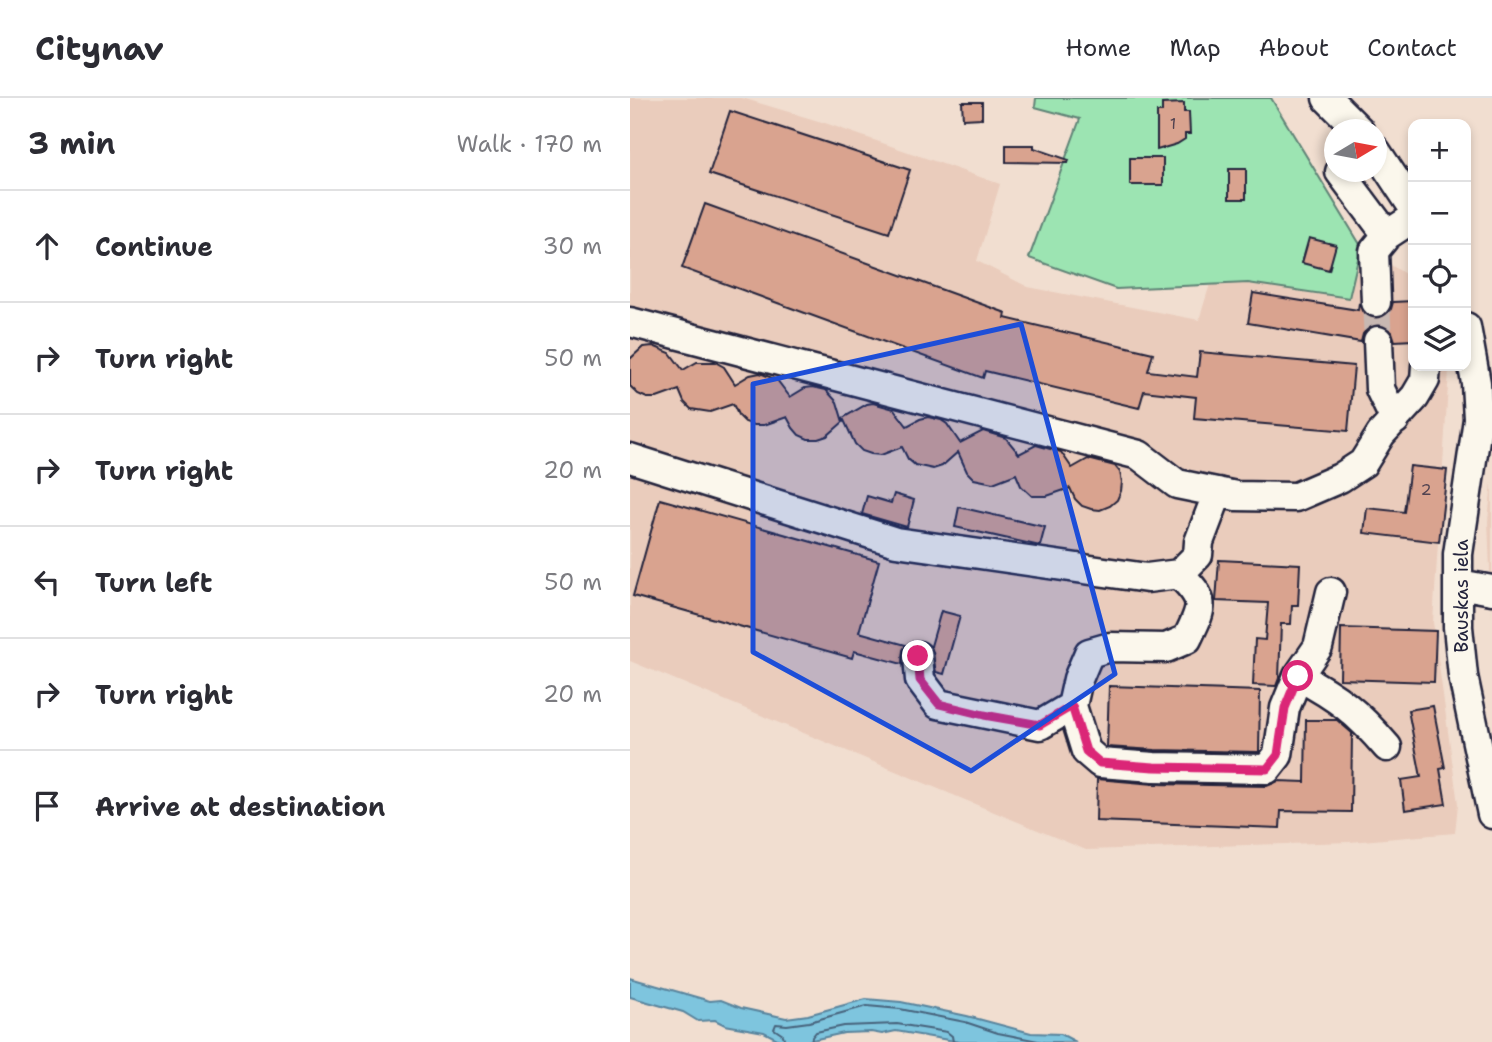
<!DOCTYPE html>
<html lang="en">
<head>
<meta charset="utf-8">
<style>
  :root { --surface:#fff; --page:#f2f2f3; --text:#2b2b33; --muted:#7c7c81; --line:#e1e1e2 }
  body { margin:0; font-family:"Shantell Sans",sans-serif; background:var(--page); color:var(--text) }
  .controls { position:absolute; right:21px; top:21px; display:grid; overflow:hidden; border-radius:14px; box-shadow:0 4px 10px #0003 }
  .controls button { width:63px; height:63px; display:grid; place-items:center; padding:0; border:0; border-bottom:2px solid var(--line); background:var(--surface); color:var(--text); font:35px sans-serif }
  .compass { position:absolute; left:694px; top:21px; width:63px; height:63px; border-radius:50%; background:var(--surface); box-shadow:0 4px 10px #0003; rotate:80deg }
  .stop { position:absolute; width:21px; height:21px; margin:-16px; border:5px solid #db2777; border-radius:50%; background:#fff }
  .stop.end { background:#db2777; border-color:#fff; box-shadow:0 2px 7px #0008 }
  .list { margin:0; padding:0; list-style:none }
  h2 { display:flex; justify-content:space-between; align-items:center; height:91px; margin:0; padding:0 28px; font-size:30px }
  h2 small { font-size:23px; font-weight:400; color:var(--muted) }
  .list li { display:grid; grid-template-columns:46px 1fr auto; gap:21px; align-items:center; box-sizing:border-box; height:112px; padding:0 28px; border-top:2px solid var(--line) }
  .list b { display:block; font-size:26px; white-space:nowrap }
  .list em { font-size:23px; font-style:normal; color:var(--muted) }
  .icon { flex:none; width:38px; height:38px; fill:none; stroke:currentColor; stroke-width:2; stroke-linecap:round; stroke-linejoin:round }
  .map { position:relative; flex:none; width:862px; height:944px; overflow:hidden }
  header { display:flex; align-items:center; gap:42px; box-sizing:border-box; height:98px; padding:0 35px; background:var(--surface); border-bottom:2px solid var(--line) }
  header strong { font-size:33px }
  nav { display:flex; gap:38px; margin-inline-start:auto; font-size:24px }
  main { display:flex }
  aside { flex:1; background:var(--surface) }
  .map>svg:first-child { display:block }
  .built { fill:#eaccbc }
  .green { fill:#9ce4b2; stroke:#5f8376; stroke-width:2 }
  .water { fill:#7ec5de; stroke:#59849d; stroke-width:2 }
  .lines { fill:none; stroke-linecap:round; stroke-linejoin:round }
  .shore { stroke:#47637c; stroke-width:2 }
  .building { fill:#d9a38f; stroke:#22223b; stroke-width:2 }
  .minor-tunnel { stroke:#c8b8b2; stroke-width:28; stroke-dasharray:28 14; stroke-linecap:butt }
  .minor-casing { stroke:#22223b; stroke-width:33 }
  .minor { stroke:#fbf7ec; stroke-width:28 }
  .route { stroke:#db2777; stroke-width:9 }
  .marked { fill:#1d4ed8; fill-opacity:0.2; stroke:#1d4ed8; stroke-width:5; stroke-linejoin:round }
  .labels { text-anchor:middle; stroke-width:5; stroke-linejoin:round; paint-order:stroke }
  .number-label { font-size:16px; fill:#504250 }
  .street-label { font-size:19px; fill:#22223b; stroke:#fbf7ec }
</style>
</head>
<body>
<header>
<strong>Citynav</strong>
<nav><a>Home</a><a>Map</a><a>About</a><a>Contact</a></nav>
</header>
<main>
<aside>
<h2>3 min<small>Walk · 170 m</small></h2>
<ul class="list">
<li><svg class="icon" aria-label="ahead" viewBox="0 0 24 24"><path d="M12 20V5M6 11l6-6 6 6"/></svg><div><b>Continue</b></div><em>30 m</em></li>
<li><svg class="icon" aria-label="right" viewBox="0 0 24 24"><path d="M7 20v-9h11M14 6l5 5-5 5"/></svg><div><b>Turn right</b></div><em>50 m</em></li>
<li><svg class="icon" aria-label="right" viewBox="0 0 24 24"><path d="M7 20v-9h11M14 6l5 5-5 5"/></svg><div><b>Turn right</b></div><em>20 m</em></li>
<li><svg class="icon" aria-label="left" viewBox="0 0 24 24"><path d="M17 20v-9H6M10 6l-5 5 5 5"/></svg><div><b>Turn left</b></div><em>50 m</em></li>
<li><svg class="icon" aria-label="right" viewBox="0 0 24 24"><path d="M7 20v-9h11M14 6l5 5-5 5"/></svg><div><b>Turn right</b></div><em>20 m</em></li>
<li><svg class="icon" aria-label="arrive" viewBox="0 0 24 24"><path d="M6 21V4h12l-3 4 3 4H6"/></svg><div><b>Arrive at destination</b></div></li>
</ul>
</aside>
<div class="map">
<svg width="862" height="944" viewBox="0 0 862 944">
  <rect width="100%" height="100%" fill="#f1ded0"/>
  <filter id="ink" filterUnits="userSpaceOnUse"><feTurbulence type="fractalNoise" baseFrequency=".0143" numOctaves="2"/><feDisplacementMap in="SourceGraphic" scale="14" xChannelSelector="R" yChannelSelector="G"/><feConvolveMatrix kernelMatrix="1 2 1 2 8 2 1 2 1" color-interpolation-filters="sRGB"/></filter>
  <g filter="url(#ink)">
    <!-- built -->
    <path class="built" d="M0,0H112L195,25L370,86L347,163L398,189L569,222L580,186L618,185L719,200L731,148L783,181V268H819V272L803,524L828,706L825,735L720,744L456,752L0,563Z
      M862,384V520L858,423Z"/>
    <!-- green -->
    <path class="green" d="M406,0H641L731,148L719,200L618,185L486,191L399,160L450,21L405,9Z"/>
    <!-- water -->
    <path class="water" d="M0,880L80,903L91,902L111,910L156,920L178,917L236,901L271,904L337,918L401,935L431,936L446,944H330L266,933L252,936L241,934L214,935L173,944H160L151,943L134,934L95,927L85,922L68,923L53,914L0,899Z"/>
    <g class="lines">
      <!-- shore -->
      <path class="shore" d="M155,944L153,937L144,931L146,926L157,927L179,924L237,908L270,911L335,924L368,935L413,944
        M181,944L182,939L186,934L214,928L267,926L317,934L322,938L323,944"/>
    </g>
    <!-- building -->
    <path class="building" d="M332,4H352V20L333,21Z
      M554,5V14H559L560,36H555V41L547,46L527,52V14H532V6Z
      M100,13L280,72L259,135L79,76Z
      M376,47H404V50L439,62L438,65L376,64Z
      M500,60H533V87H500Z
      M599,71H616V101H599Z
      M75,106L376,215L375,220L523,255L518,273L567,279L570,254L724,268L718,333L564,320L566,299L514,293L509,310L355,273L353,280L52,170Z
      M679,140L706,147L699,172L672,165Z
      M623,195L728,212L729,205L732,213L738,218L746,221L755,218L761,211L763,204L783,203V242L765,243L762,234L756,229L748,226L739,229L733,236L731,244L618,225Z
      M23,248L40,255L53,272L67,264H85L94,269L105,286L120,277L130,275L147,282L160,299L175,290L183,289L196,292L207,304L213,324L197,338L188,341H178L169,337L163,330L157,319L134,327H124L115,324L108,317L103,306L80,314L61,311L54,304L49,292L27,300H17L8,296L0,288V261L13,249Z
      M243,305L264,311L277,328L290,321L298,319L311,322L317,326L330,345L353,333L376,340L389,356L406,347L431,354L442,370L458,361L485,368L490,374L492,384L491,393L487,402L480,408L470,412L461,411L452,408L445,401L440,390L417,398H402L391,388L386,376L363,385L344,381L337,374L328,354L312,368L303,371L285,367L278,361L272,349L251,357L241,356L232,353L225,346L213,320L237,306Z
      M780,368L817,372L809,444L734,435L737,410L774,414Z
      M264,396L284,402L277,429L232,416L237,398L261,405Z
      M30,401L249,463L229,534L276,547L273,552L272,566L224,553L222,560L3,498Z
      M329,409L415,429L410,448L325,429Z
      M589,462L670,466L668,507H662L661,526H651L649,580L646,588L623,587L625,541L635,542L638,505L586,503Z
      M311,513L330,518L314,576L306,574L301,548Z
      M711,530L806,533L804,584L710,581Z
      M479,588L630,593L629,654L525,652L477,649Z
      M803,608L815,670L810,671L816,706L775,712L771,682L791,679L778,612Z
      M676,622H707L722,635L721,714L651,713L650,730L466,723L467,681L524,686L637,688L648,683L675,684Z"/>
    <g class="lines">
      <!-- minor-tunnel -->
      <path class="minor-tunnel" d="M746,204L748,243"/>
      <defs>
        <path id="minor" d="M697,0L729,32
          M746,53L783,109
          M710,74L757,137
          M746,204L744,153L757,137L783,120
          M0,224L509,357L547,386L606,398L666,399L710,380L733,365L751,336L785,299L795,282L796,268
          M836,229L846,285L848,321L828,456V529L833,578L862,716
          M748,243L750,291L765,322
          M0,360L266,444L517,480L549,476L568,457L569,444L588,394
          M549,476C577,503 573,508 557,541L536,550L480,549L459,555L448,581L442,608L456,653L470,665L524,669L637,671L648,657L655,610L668,578L688,549L701,494
          M829,486L862,492
          M288,558L290,582L308,606L410,627L442,608
          M668,578C709,600 727,614 757,649"/>
      </defs>
      <!-- minor casing -->
      <use href="#minor" class="minor-casing"/>
      <!-- minor -->
      <use href="#minor" class="minor"/>
    </g>
  </g>
  <g class="lines" filter="url(#ink)">
    <!-- route -->
    <path class="route" d="M288,558L290,582L309,606L354,617L410,627L442,608L456,653L470,665L524,669L637,671L648,657L655,610L668,578"/>
  </g>
  <!-- marked area -->
  <path class="marked" d="M391,226L485,576L341,673L123,554V286Z"/>
  <g class="labels">
    <!-- number labels -->
    <g class="number-label">
      <text x="543" y="31">1</text>
      <text x="796" y="397">2</text>
    </g>
    <!-- street labels -->
    <g class="street-label">
      <text transform="translate(831 498) rotate(-90)" y="7">Bauskas iela</text>
    </g>
  </g>
</svg>
<div class="controls">
<button>+</button>
<button>−</button>
<button><svg class="icon" aria-label="locate" viewBox="0 0 24 24"><circle cx="12" cy="12" r="6"/><path d="M12 2v4M12 18v4M2 12h4M18 12h4"/></svg></button>
<button><svg class="icon" aria-label="layers" viewBox="0 0 24 24"><path d="M12 4l9 5-9 5-9-5zM3 14l9 5 9-5"/></svg></button>
</div>
<svg class="compass" viewBox="-18 -18 36 36"><path d="M0-13l5 13h-10z" fill="#e53935"/><path d="M0 13l5-13h-10z" fill="#7c7c81"/></svg>
<div class="stop" style="left:668px;top:578px"></div>
<div class="stop end" style="left:288px;top:558px"></div>
</div>
</main>
</body>
</html>
